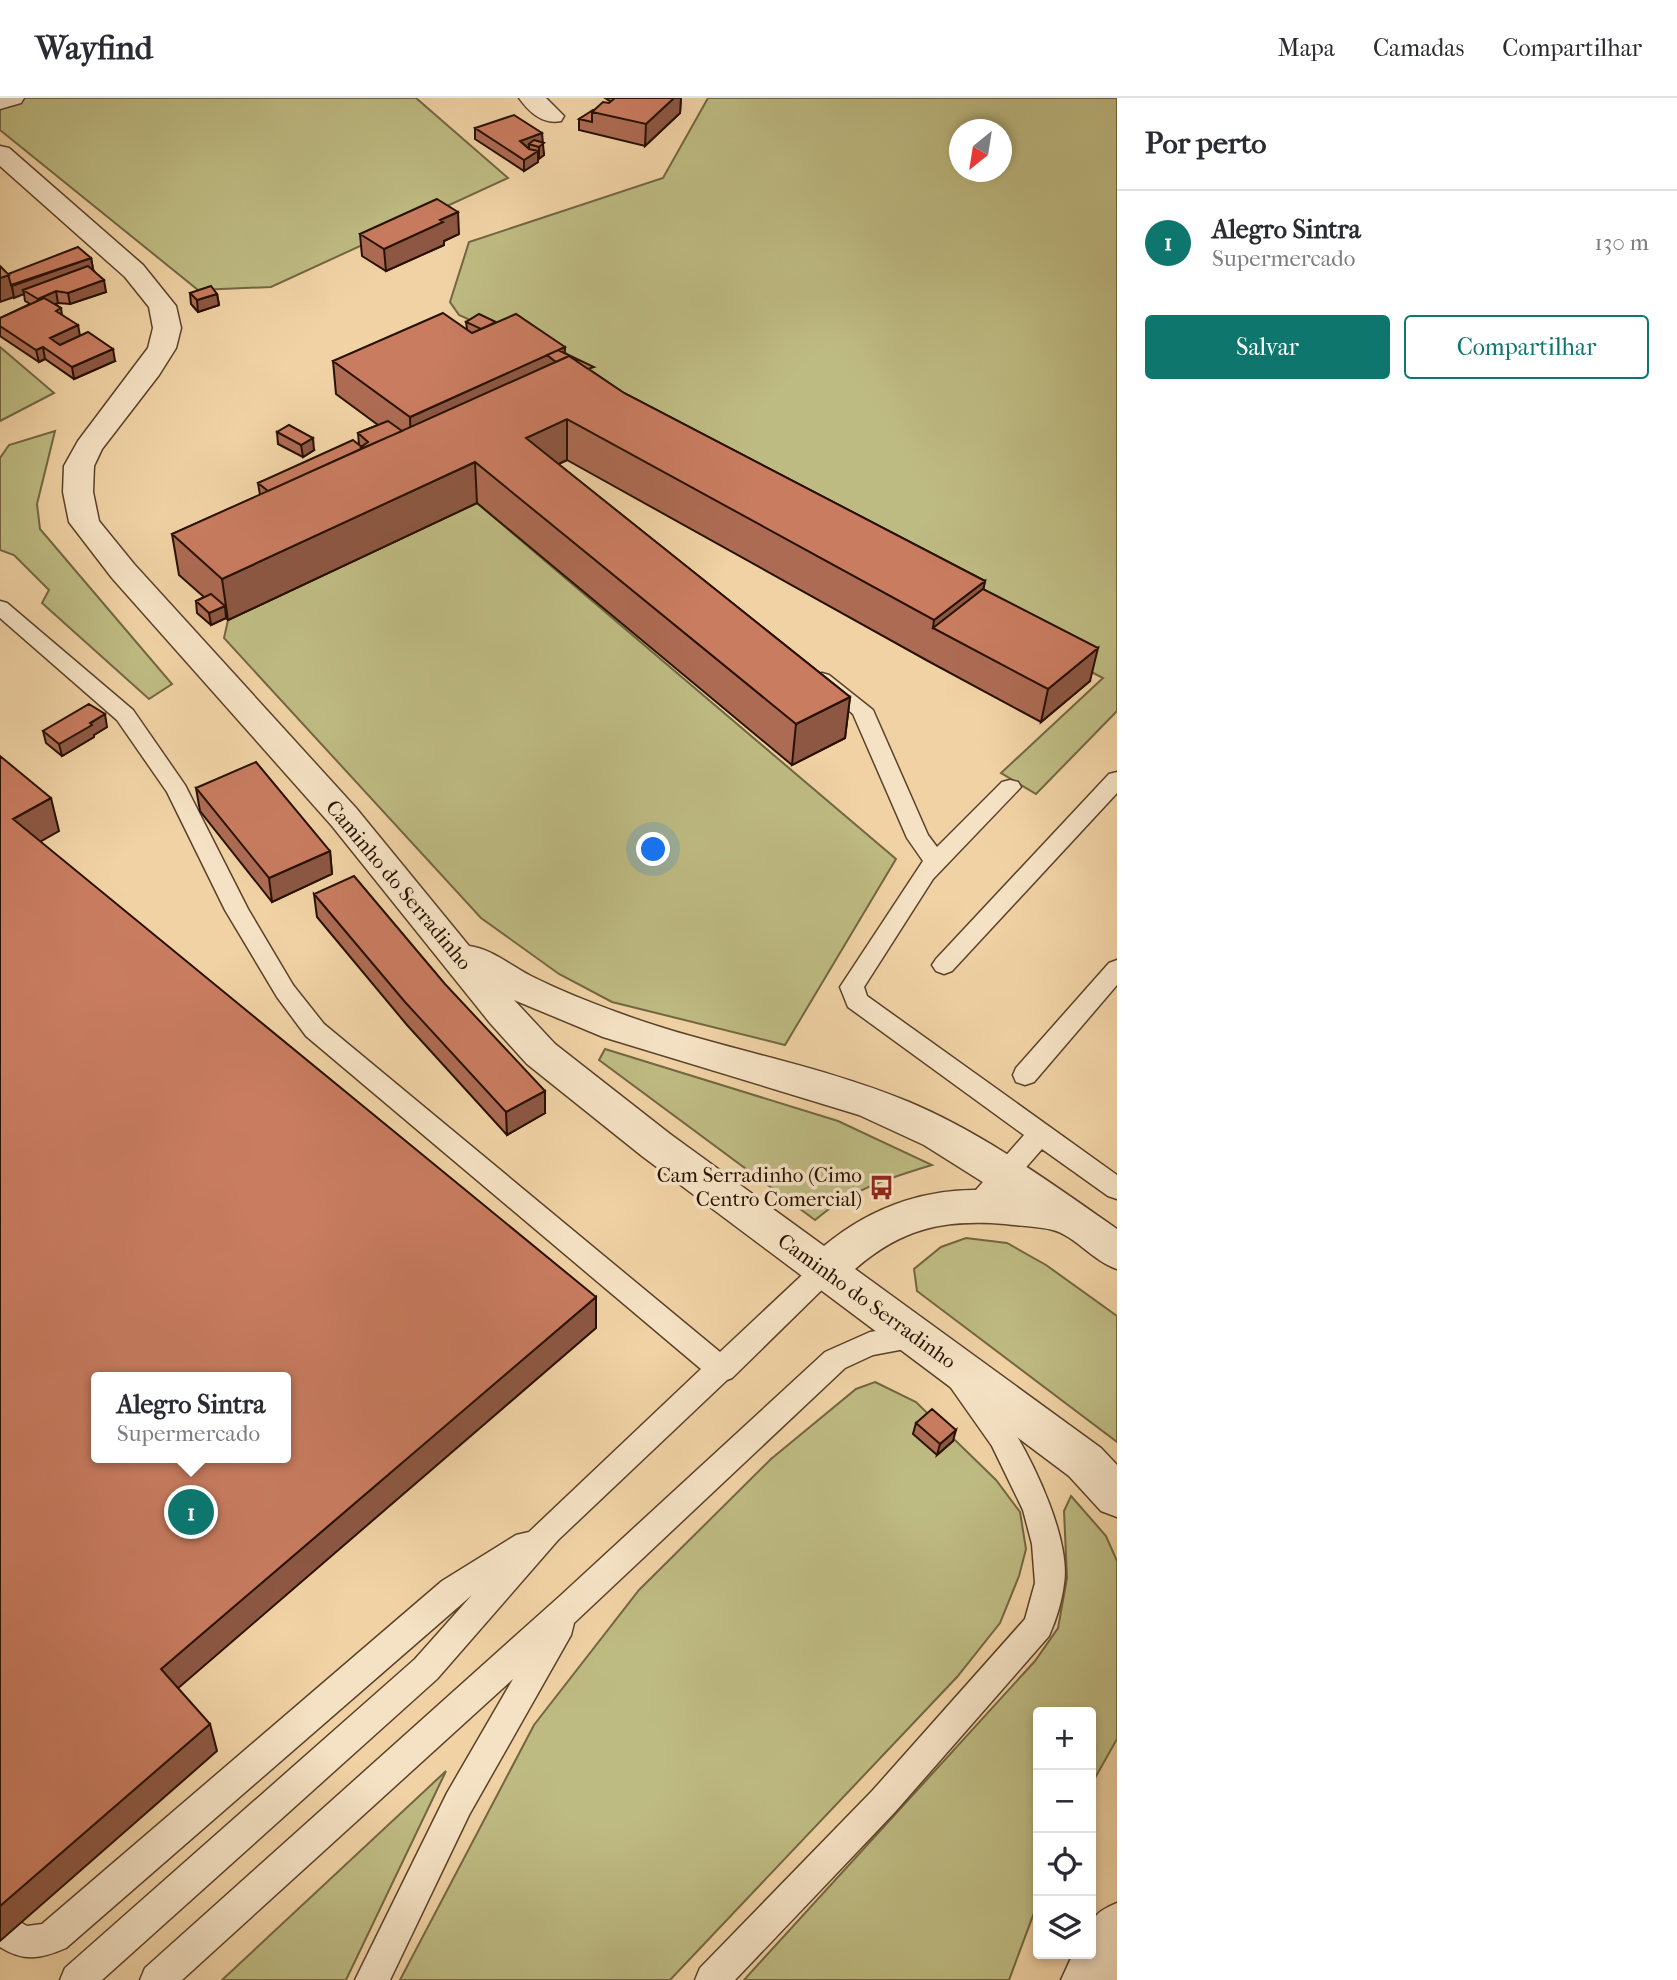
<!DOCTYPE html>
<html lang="pt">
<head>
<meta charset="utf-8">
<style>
  :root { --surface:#fff; --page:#f7f7f7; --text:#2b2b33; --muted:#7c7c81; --line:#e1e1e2; --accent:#0f766e }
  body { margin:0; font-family:"IM FELL French Canon",serif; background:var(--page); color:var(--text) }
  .controls { position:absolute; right:21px; bottom:21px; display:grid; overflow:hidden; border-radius:7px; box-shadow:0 4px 10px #0003 }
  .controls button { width:63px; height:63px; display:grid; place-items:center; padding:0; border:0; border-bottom:2px solid var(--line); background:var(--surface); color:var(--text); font:35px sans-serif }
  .compass { position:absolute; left:949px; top:21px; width:63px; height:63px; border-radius:50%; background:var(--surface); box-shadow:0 4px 10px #0003; rotate:210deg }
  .you { position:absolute; left:654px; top:752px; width:24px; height:24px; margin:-18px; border:5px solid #fff; border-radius:50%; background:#1a73e8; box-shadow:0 0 0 10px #1a73e833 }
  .badge { display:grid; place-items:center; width:46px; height:46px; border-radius:50%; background:var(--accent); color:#fff; font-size:23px; font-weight:700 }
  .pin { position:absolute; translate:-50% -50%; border:4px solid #fff; box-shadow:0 2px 7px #0006 }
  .popup { position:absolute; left:91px; top:1274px; width:200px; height:91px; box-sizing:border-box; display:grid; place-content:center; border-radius:7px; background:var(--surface); filter:drop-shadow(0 2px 5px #0005); font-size:23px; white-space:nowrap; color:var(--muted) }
  .popup b { font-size:26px; color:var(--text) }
  .popup::after { content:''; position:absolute; left:50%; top:100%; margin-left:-14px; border:14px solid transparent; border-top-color:var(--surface) }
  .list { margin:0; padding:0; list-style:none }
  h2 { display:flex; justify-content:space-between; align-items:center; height:91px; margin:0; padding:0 28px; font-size:30px }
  h2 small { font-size:23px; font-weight:400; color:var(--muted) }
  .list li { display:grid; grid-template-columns:46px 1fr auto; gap:21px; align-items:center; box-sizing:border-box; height:105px; padding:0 28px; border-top:2px solid var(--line) }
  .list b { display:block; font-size:26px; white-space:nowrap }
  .list p { margin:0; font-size:23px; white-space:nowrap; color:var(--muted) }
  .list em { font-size:23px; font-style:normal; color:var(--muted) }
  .actions { display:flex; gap:14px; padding:21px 28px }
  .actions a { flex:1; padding:16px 0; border:2px solid var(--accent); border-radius:7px; text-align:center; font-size:24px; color:var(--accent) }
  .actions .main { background:var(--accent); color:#fff }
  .icon { flex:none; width:38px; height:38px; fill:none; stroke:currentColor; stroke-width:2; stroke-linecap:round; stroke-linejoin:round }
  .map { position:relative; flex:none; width:1117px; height:1882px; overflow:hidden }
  header { display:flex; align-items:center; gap:42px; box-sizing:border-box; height:98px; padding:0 35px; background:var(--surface); border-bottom:2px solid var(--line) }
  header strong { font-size:33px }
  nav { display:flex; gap:38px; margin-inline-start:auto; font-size:24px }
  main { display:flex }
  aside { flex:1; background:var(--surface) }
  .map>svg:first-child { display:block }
  .green { fill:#bebb82; stroke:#736641; stroke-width:2; fill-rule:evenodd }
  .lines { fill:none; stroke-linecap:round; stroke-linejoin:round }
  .service-casing { stroke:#5a4129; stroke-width:3 }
  .minor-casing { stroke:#5a4129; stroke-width:3 }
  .tertiary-casing { stroke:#5a4129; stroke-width:3 }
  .service { fill:#f5e2c4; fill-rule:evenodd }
  .minor { fill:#f5e2c4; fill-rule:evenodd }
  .tertiary { fill:#f5e2c4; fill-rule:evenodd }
  .wall { fill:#ad6b53; stroke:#281100; stroke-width:2 }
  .shaded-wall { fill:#8d5743; stroke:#281100; stroke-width:2 }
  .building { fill:#c97c60; stroke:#281100; stroke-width:2; fill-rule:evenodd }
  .labels { text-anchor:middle; stroke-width:7; stroke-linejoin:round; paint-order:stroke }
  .street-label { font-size:21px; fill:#281100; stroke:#f5e2c4 }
  .poi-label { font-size:21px; fill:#281100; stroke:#f5e2c4; text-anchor:end }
</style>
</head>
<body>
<header>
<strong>Wayfind</strong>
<nav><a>Mapa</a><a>Camadas</a><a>Compartilhar</a></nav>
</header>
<main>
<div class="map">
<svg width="1117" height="1882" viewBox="0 0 1117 1882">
  <rect width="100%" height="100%" fill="#f0d2a4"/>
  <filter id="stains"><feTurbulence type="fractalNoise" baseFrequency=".00286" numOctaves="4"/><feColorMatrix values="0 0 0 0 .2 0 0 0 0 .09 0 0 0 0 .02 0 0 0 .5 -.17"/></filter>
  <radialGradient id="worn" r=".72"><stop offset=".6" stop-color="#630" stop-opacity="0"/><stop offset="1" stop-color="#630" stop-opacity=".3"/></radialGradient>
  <!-- green -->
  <path class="green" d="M0,0H416L508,80L271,189L198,192L0,32Z
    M708,0H1117V613L1036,696L1001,675L1103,580L632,336L602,283L459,217L450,204L469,144L663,80ZM960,32H1002V74H960Z
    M0,249L54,295L0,323Z
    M55,333L37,406L40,431L172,586L149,601L42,505L49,492L14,457L0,452V360L9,347Z
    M477,405L896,761L785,947L612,904L559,876L481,820L224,540L228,522Z
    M605,951L838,1023L932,1067C889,1080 850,1092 815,1122L599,962Z
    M966,1140L1007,1145L1046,1167L1117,1218V1344L917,1193L914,1171L941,1149Z
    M875,1284L916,1304L996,1382L1020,1414L1026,1451L1019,1478L1000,1525L957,1579L670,1882H400L534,1627L639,1492L771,1361L856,1291Z
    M1071,1398L1106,1438L1117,1463V1641L1091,1687V1614H1038V1804L1009,1882H744L1035,1563L1058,1530L1067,1480L1064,1413Z
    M446,1673L346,1882H222Z"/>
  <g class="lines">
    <defs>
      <path id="service" d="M0,503L7,505L133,612L185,687L248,811L293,887L324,926L720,1254L816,1164L825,1161L834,1164L838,1172L834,1180L732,1280L727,1282L558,1442L437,1581L102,1882H60L65,1870L415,1561L472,1497L66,1850C41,1861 24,1864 0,1849V1822L9,1818L27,1828L42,1826L442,1483L516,1437L529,1434L701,1271L306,938L277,899L225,812L167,694L117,622L0,520Z
        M822,575L829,577L873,612L928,737L937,749L1002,684L1010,682L1018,684L1021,689L933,781L864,889L867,898L1117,1077V1101L1108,1098L1042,1051L987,1114L978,1118L969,1114L965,1107L969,1100L1024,1037L848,909L840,889L923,763L907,740L853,616L812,582L815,577Z
        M1117,674V695L952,873L944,876L936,873L932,867L936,861L1109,676Z
        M1117,862V887L1034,984L1025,987L1016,984L1013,977L1016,970L1109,865Z
        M916,1227L926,1231L930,1239L926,1247L873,1257L845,1270L574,1525L571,1537L469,1717L390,1882H355L447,1695L513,1581L182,1882H140L145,1870L560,1498L825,1254L870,1234Z
        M963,1275L973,1279C986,1295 1001,1312 1012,1330C1035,1367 1071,1443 1064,1486C1062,1503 1056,1522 1049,1538L895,1714L735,1882H695L700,1870L873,1692L1025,1521L1035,1485L1032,1446L1023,1412L992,1348L949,1287L953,1279Z"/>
      <path id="minor" d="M0,0H24L21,5L0,11Z
        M519,0H546L564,18L561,23C543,27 529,14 519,0Z
        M0,48L9,50L143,167L176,208L181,230L176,250L159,277L102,351L94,368L93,394L99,423L134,466L356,710L469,848C492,851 511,868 531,878C559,892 589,904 619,915C714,950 815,965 909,1004C983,1035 1051,1085 1117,1131V1171C1093,1163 1075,1138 1053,1132C1038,1128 1020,1128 1005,1126C944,1121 902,1130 855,1171L1101,1350L1117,1367V1419L1101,1413L1069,1378L642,1058L527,966L490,925L332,728L112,480L69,424L63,394L64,368L78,343L148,250L153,230L149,209L125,179L0,68ZM514,902L603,939L859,1017L924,1047L997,1093C933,1087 873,1107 824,1148L670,1036L555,946Z"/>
      <path id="tertiary" d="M1117,1805V1882H1061L1073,1856H1091C1091,1826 1087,1817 1117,1805Z"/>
    </defs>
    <!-- service casing -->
    <use href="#service" class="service-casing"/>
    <!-- minor casing -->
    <use href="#minor" class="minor-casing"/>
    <!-- tertiary casing -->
    <use href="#tertiary" class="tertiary-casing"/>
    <!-- service -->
    <use href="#service" class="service"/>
    <!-- minor -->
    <use href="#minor" class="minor"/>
    <!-- tertiary -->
    <use href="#tertiary" class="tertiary"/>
  </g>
  <!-- wall -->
  <path class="wall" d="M605,0H681L680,15L645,48L579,32V21L611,4Z
    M475,30L542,45L544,57L538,60V64L524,73L475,41Z
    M360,136H459L444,143V147L386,173L362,158Z
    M91,160L93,171L106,194L70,206L58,205L55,206L61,210L62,217L80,238L115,263L74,281L45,261L39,264L0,238V220L30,206L25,203L24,196L14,199L8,176Z
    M190,195L217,196L219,207L198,214L191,206Z
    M466,224L565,255L624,295L985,483L983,491L1090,583L1041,624L928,563L567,362L558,366L850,599L845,640L792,667L477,405L228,522L226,520L211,527L197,515L196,503L204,499L179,477L172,436L260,397L258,385L359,347L358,335L378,327L336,296L333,263L467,231Z
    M277,334L314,352L303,359L278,346Z
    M107,629L94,637V639L62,658L46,645L43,633Z
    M196,690L330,753L332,776L272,804L200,713Z
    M314,796L545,1015L507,1037L407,927L317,819Z
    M916,1325L953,1343L937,1357L913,1336Z"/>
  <!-- shaded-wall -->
  <path class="shaded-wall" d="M674,0H681L680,15L645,48L646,26Z
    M542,35L544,57L539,61V49L529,46V51L520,43Z
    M538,53V64L524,73V62Z
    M458,114L459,136L444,143V147L386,173L384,151L440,122Z
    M91,160L93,171L23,192L24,196L14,200L12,188Z
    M9,177L14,199L0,204V180Z
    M104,182L106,194L70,206L68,195Z
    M56,193L58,205L40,212L38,201Z
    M217,196L219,207L198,214L197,202Z
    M78,227L80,238L52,251L50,240Z
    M43,249L45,261L39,264L36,252Z
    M565,249L564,282L411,351L410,319Z
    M113,251L115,263L74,281L72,269Z
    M567,321V362L527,381L526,340Z
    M313,340L314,352L303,359L301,347Z
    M475,364L477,405L228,522L222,481Z
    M985,483L977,524L933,530L934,522Z
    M225,508L226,520L211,527L209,515Z
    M1098,550L1090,583L1041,624L1048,591Z
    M850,599L845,640L792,667L796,626Z
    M105,616L107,629L94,637V639L62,658L59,646Z
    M51,700L59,733L22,754L13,721Z
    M330,753L332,776L272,804L269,780Z
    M545,993V1015L507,1037L506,1014Z
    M596,1199V1230L169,1598L161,1571Z
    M956,1332L953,1343L937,1357L940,1346Z
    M210,1626L217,1653L0,1843V1808Z"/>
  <!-- building -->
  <path class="building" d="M615,0H674L646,26L592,14L603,4L609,5Z
    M593,12H594L592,14V24L579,21Z
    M514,17L542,35L520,43L529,51L538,53L524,62L475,30Z
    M534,42L544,45L539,49L529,46Z
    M437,101L458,114L440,122L443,124L384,151L360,136Z
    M78,149L91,160L11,187L8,176Z
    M0,168L9,177L0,180Z
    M88,168L104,182L68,195L56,193L38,201L23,192Z
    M211,188L217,196L197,202L190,195Z
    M44,200L61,210L56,213L78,227L50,240L60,247L88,234L113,251L72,269L43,249L36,252L0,228V220Z
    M443,215L472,235L516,216L565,249L410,319L333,263Z
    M479,216L496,224L481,231L466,224Z
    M558,252L594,269L588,271L569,258L556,264L547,257Z
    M569,258L624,295L985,483L934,522L567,321L526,340L850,599L796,626L475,364L222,481L172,436Z
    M388,323L402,333L363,350L361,349L368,344L358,335Z
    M289,327L313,340L301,347L277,334Z
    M353,342L363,350L268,393L258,385Z
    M983,491L1098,550L1048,591L933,530Z
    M211,496L225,508L209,515L196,503Z
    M89,606L105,616L90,625L92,627L59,646L43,633Z
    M0,658L51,700L13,721L596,1199L161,1571L210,1626L0,1808ZM96,1279H285V1360H96Z
    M256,664L330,753L269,780L196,690Z
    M354,778L445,886L545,993L506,1014L405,904L314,796Z
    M932,1311L956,1332L940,1346L916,1325Z"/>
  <!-- icons -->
  <defs>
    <symbol id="bus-bare" viewBox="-9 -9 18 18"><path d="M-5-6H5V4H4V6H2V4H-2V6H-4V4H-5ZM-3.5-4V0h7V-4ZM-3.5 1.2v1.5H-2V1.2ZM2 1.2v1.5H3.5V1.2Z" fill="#8f2418" stroke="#f5e2c4" stroke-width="2.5" paint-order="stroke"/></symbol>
  </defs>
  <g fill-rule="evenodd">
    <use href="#bus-bare" x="864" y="1072" width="35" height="35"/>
  </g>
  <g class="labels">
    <!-- street labels -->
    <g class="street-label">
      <text transform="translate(399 787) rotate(50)" y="7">Caminho do Serradinho</text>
      <text transform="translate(867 1203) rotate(36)" y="7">Caminho do Serradinho</text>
    </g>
    <!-- poi labels -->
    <g class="poi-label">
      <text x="862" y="1084">Cam Serradinho (Cimo<tspan x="862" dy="24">Centro Comercial)</tspan></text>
    </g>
  </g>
  <rect width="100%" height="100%" filter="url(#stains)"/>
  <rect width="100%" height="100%" fill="url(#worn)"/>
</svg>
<div class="controls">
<button>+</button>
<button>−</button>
<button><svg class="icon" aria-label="locate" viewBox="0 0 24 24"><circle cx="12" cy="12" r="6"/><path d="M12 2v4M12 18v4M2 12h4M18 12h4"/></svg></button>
<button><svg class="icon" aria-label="layers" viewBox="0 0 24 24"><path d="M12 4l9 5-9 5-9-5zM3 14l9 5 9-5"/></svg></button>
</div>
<svg class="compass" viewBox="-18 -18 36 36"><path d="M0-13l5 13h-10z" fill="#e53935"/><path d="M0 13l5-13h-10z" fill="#7c7c81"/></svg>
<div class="you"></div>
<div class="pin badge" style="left:191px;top:1414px">1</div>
<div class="popup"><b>Alegro Sintra</b>Supermercado</div>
</div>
<aside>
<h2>Por perto<small></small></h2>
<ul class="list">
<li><span class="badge">1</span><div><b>Alegro Sintra</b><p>Supermercado</p></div><em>130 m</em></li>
</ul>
<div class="actions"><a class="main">Salvar</a><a>Compartilhar</a></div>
</aside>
</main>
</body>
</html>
